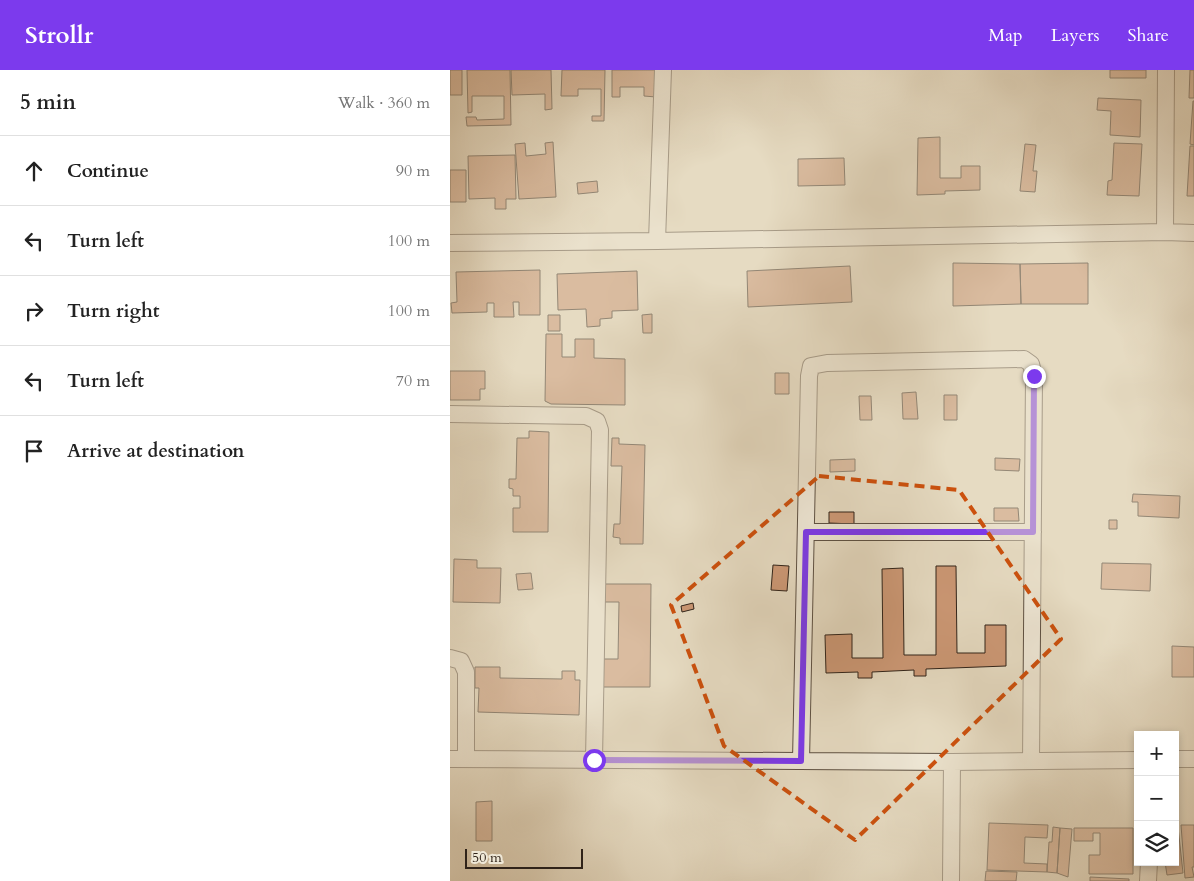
<!DOCTYPE html>
<html lang="en">
<head>
<meta charset="utf-8">
<style>
  :root { --surface:#fff; --page:#f6f6f6; --text:#222; --muted:#767676; --line:#e0e0e0; --accent:#7c3aed }
  body { margin:0; font-family:Cardo,serif; background:var(--page); color:var(--text) }
  .controls { position:absolute; right:15px; bottom:15px; display:grid; overflow:hidden; border-radius:0px; box-shadow:0 2px 8px #0003 }
  .controls button { width:45px; height:45px; display:grid; place-items:center; padding:0; border:0; border-bottom:1px solid var(--line); background:var(--surface); color:var(--text); font:25px sans-serif }
  .scale { position:absolute; left:15px; bottom:12px; width:118px; box-sizing:border-box; padding-left:5px; border:2px solid #302319; border-top:0; font-size:14px; line-height:18px; white-space:nowrap; color:#302319; -webkit-text-stroke:4px #efe8d7; paint-order:stroke }
  .stop { position:absolute; width:15px; height:15px; margin:-11px; border:4px solid #7c3aed; border-radius:50%; background:#fff }
  .stop.end { background:#7c3aed; border-color:#fff; box-shadow:0 1px 5px #0008 }
  .list { margin:0; padding:0; list-style:none }
  h2 { display:flex; justify-content:space-between; align-items:center; height:65px; margin:0; padding:0 20px; font-size:21px }
  h2 small { font-size:16px; font-weight:400; color:var(--muted) }
  .list li { display:grid; grid-template-columns:32px 1fr auto; gap:15px; align-items:center; box-sizing:border-box; height:70px; padding:0 20px; border-top:1px solid var(--line) }
  .list b { display:block; font-size:19px; white-space:nowrap }
  .list em { font-size:16px; font-style:normal; color:var(--muted) }
  .icon { flex:none; width:28px; height:28px; fill:none; stroke:currentColor; stroke-width:2; stroke-linecap:round; stroke-linejoin:round }
  .map { position:relative; flex:none; width:744px; height:811px; overflow:hidden }
  header { display:flex; align-items:center; gap:30px; box-sizing:border-box; height:70px; padding:0 25px; background:var(--accent); color:#fff }
  header strong { font-size:24px }
  nav { display:flex; gap:28px; margin-inline-start:auto; font-size:18px }
  main { display:flex }
  aside { flex:1; background:var(--surface) }
  .map>svg:first-child { display:block }
  .building { fill:#cc9875; stroke:#302319 }
  .lines { fill:none; stroke-linecap:round; stroke-linejoin:round }
  .minor-casing { stroke:#5e5143; stroke-width:18 }
  .minor { stroke:#efe8d7; stroke-width:16 }
  .route { stroke:#7c3aed; stroke-width:6 }
  .marked { fill:none; stroke:#cc510e; stroke-width:4; stroke-dasharray:10 6; stroke-linejoin:round }
</style>
</head>
<body>
<header>
<strong>Strollr</strong>
<nav><a>Map</a><a>Layers</a><a>Share</a></nav>
</header>
<main>
<aside>
<h2>5 min<small>Walk · 360 m</small></h2>
<ul class="list">
<li><svg class="icon" aria-label="ahead" viewBox="0 0 24 24"><path d="M12 20V5M6 11l6-6 6 6"/></svg><div><b>Continue</b></div><em>90 m</em></li>
<li><svg class="icon" aria-label="left" viewBox="0 0 24 24"><path d="M17 20v-9H6M10 6l-5 5 5 5"/></svg><div><b>Turn left</b></div><em>100 m</em></li>
<li><svg class="icon" aria-label="right" viewBox="0 0 24 24"><path d="M7 20v-9h11M14 6l5 5-5 5"/></svg><div><b>Turn right</b></div><em>100 m</em></li>
<li><svg class="icon" aria-label="left" viewBox="0 0 24 24"><path d="M17 20v-9H6M10 6l-5 5 5 5"/></svg><div><b>Turn left</b></div><em>70 m</em></li>
<li><svg class="icon" aria-label="arrive" viewBox="0 0 24 24"><path d="M6 21V4h12l-3 4 3 4H6"/></svg><div><b>Arrive at destination</b></div></li>
</ul>
</aside>
<div class="map">
<svg width="744" height="811" viewBox="0 0 744 811">
  <rect width="100%" height="100%" fill="#e6dbc2"/>
  <filter id="stains"><feTurbulence type="fractalNoise" baseFrequency=".004" numOctaves="4"/><feColorMatrix values="0 0 0 0 .2 0 0 0 0 .09 0 0 0 0 .02 0 0 0 .5 -.17"/></filter>
  <radialGradient id="worn" r=".72"><stop offset=".6" stop-color="#630" stop-opacity="0"/><stop offset="1" stop-color="#630" stop-opacity=".3"/></radialGradient>
  <!-- building -->
  <path class="building" d="M0,0H12V25H0Z
    M17,0H60L61,55L17,56L16,47H26L27,50L54,49V26H22V42L18,43Z
    M61,0H101L102,39L95,40V24L62,25Z
    M112,0H155L154,51H142V46H151V19H128V26H111Z
    M162,0H207L206,27L194,26V17H170V27H162Z
    M660,0H696V8H660Z
    M740,0H744V28H739Z
    M648,28L691,30L690,67L660,65L661,41L647,40Z
    M743,31H744V75L740,74Z
    M490,67V108H511V96H530V120L495,121V124L467,125L468,68Z
    M103,72L106,127L69,129L65,74L75,73L76,86L96,84L95,73Z
    M664,73L692,74L689,126L657,125L658,111L662,110Z
    M575,74L586,75L583,101H587L585,122L570,121Z
    M740,76H744V126H737Z
    M65,85L66,129H56V139H45V128L19,129L18,86Z
    M394,88L395,115L348,116V89Z
    M0,100H16V132H0Z
    M147,111L148,122L128,124L127,113Z
    M503,193L570,194L571,234L503,236Z
    M638,193V234H571L570,194Z
    M400,196L402,232L298,237L297,201Z
    M90,200V245H69V232H63L64,247H44V233H37V242L2,243L1,233L7,232L6,202Z
    M187,201L188,240L162,241V248L150,249V256L137,257L136,239L108,240L107,204Z
    M202,244V263H193L192,245Z
    M98,245H110V261H98Z
    M96,264H112V287H125V269H144V288L175,289V335L101,334L95,331Z
    M0,301H35V319H30V330H0Z
    M325,303H339V324H325Z
    M466,322L468,349H453L452,323Z
    M494,325H507V350H494Z
    M409,326H421L422,350H410Z
    M79,361L99,362L98,462H63V438H70V426H63V419L59,418V409H66L67,368H79Z
    M162,368H169V374L195,375L193,474H170V468L163,467L164,454H170L172,396H161Z
    M545,388L570,389L569,401L545,400Z
    M405,389V401L380,402V390Z
    M683,424L730,426L729,448L688,446V432H682Z
    M544,438H568L569,451H544Z
    M379,442H404V454L379,453Z
    M659,450H667V459H659Z
    M4,489L27,490V498H51L50,533L3,532Z
    M652,493L701,494L700,521L651,519Z
    M323,495L339,496L337,521L321,520Z
    M486,496H506L507,583H535V555H556V596L476,599V606H464V600L422,602V608H408V602L376,603L375,565L402,564V588H433L432,499L453,498L454,585H486Z
    M81,503L83,519L68,520L66,504Z
    M151,514H201L200,617H147V589H168L169,532H150Z
    M243,533L244,539L232,542L231,536Z
    M722,576L744,577V607H722Z
    M25,597H50V608L112,609V601H125V610H130L129,645L28,642L29,618H25Z
    M42,731V771H26V732Z
    M539,753L598,755L597,768L575,767L574,793L597,794V802L537,800Z
    M731,755H744V797H742L744,807L735,808Z
    M603,757L610,758L607,803L597,802L599,772H602Z
    M725,757H728L733,803L717,805L715,792H725Z
    M610,758L622,759L618,807L607,803Z
    M624,758H683V804H639V785H650V763H643V771H624Z
    M536,801L567,802L566,811H535Z
    M640,807L679,809V811H640Z"/>
  <g class="lines">
    <defs>
      <path id="minor" d="M715,162L716,0
        M207,171L213,0
        M0,173L207,171L715,162L744,163
        M0,344L136,346L147,351L150,360L144,690
        M356,462H583
        M0,588L11,591L16,602V689
        M0,689L502,692L688,690
        M725,689H744
        M351,691L359,306L361,296L377,293L574,289L581,294L584,306L581,691
        M501,811L502,692
        M698,811L699,792"/>
    </defs>
    <!-- minor casing -->
    <use href="#minor" class="minor-casing"/>
    <!-- minor -->
    <use href="#minor" class="minor"/>
  </g>
  <g class="lines">
    <!-- route -->
    <path class="route" d="M144,690L351,691L356,462H583L584,306"/>
  </g>
  <!-- marked area -->
  <path d="M0 0H744V811H0ZM369,406L509,420L611,569L405,770L274,676L221,535Z" fill="#e6dbc2" fill-opacity=".55" fill-rule="evenodd"/>
  <path class="marked" d="M369,406L509,420L611,569L405,770L274,676L221,535Z"/>
  <rect width="100%" height="100%" filter="url(#stains)"/>
  <rect width="100%" height="100%" fill="url(#worn)"/>
</svg>
<div class="controls">
<button>+</button>
<button>−</button>
<button><svg class="icon" aria-label="layers" viewBox="0 0 24 24"><path d="M12 4l9 5-9 5-9-5zM3 14l9 5 9-5"/></svg></button>
</div>
<div class="scale">50 m</div>
<div class="stop" style="left:144px;top:690px"></div>
<div class="stop end" style="left:584px;top:306px"></div>
</div>
</main>
</body>
</html>
